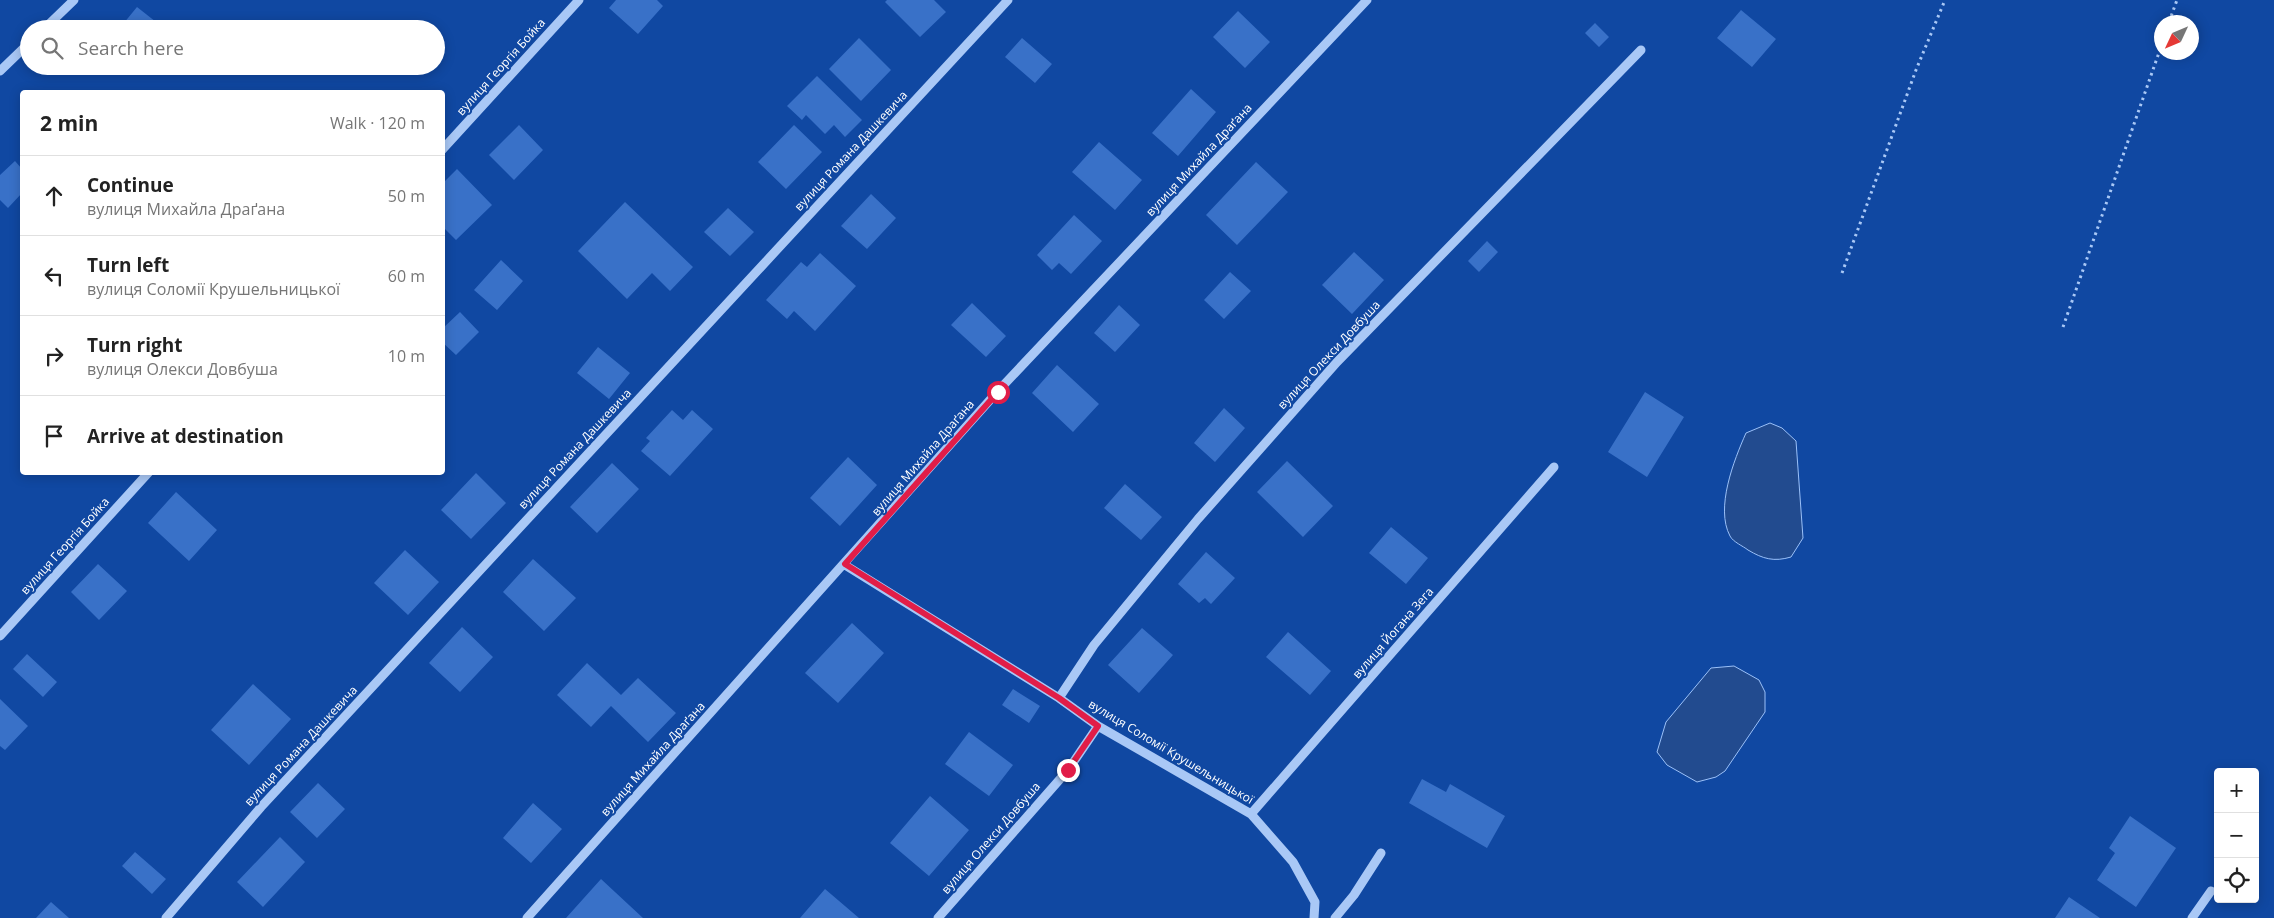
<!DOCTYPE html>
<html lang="en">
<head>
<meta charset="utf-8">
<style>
  :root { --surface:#fff; --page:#f6f6f6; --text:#222; --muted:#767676; --line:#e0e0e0 }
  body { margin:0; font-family:"Open Sans",sans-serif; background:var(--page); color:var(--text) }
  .controls { position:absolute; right:15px; bottom:15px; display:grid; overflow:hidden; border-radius:5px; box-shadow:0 2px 12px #0003 }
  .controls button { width:45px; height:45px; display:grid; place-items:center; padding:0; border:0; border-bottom:1px solid var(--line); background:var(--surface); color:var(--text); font:25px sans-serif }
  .compass { position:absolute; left:2154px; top:15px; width:45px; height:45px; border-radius:50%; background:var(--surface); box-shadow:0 2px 12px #0003; rotate:226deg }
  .stop { position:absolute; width:15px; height:15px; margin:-11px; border:4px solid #e11d48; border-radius:50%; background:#fff }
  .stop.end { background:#e11d48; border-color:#fff; box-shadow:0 1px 5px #0008 }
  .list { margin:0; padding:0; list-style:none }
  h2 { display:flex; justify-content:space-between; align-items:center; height:65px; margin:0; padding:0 20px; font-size:21px }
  h2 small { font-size:16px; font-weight:400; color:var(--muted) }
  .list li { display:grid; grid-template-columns:32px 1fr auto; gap:15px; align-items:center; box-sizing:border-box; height:80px; padding:0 20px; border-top:1px solid var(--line) }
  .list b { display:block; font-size:19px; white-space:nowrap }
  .list p { margin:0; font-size:16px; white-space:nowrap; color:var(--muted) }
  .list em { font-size:16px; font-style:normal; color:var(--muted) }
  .icon { flex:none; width:28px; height:28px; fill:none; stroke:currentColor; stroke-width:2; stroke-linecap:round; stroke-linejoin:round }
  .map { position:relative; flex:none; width:2274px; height:918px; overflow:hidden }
  .search { position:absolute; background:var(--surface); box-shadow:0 2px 12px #0003; left:20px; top:20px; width:425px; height:55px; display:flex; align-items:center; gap:12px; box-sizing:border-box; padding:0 18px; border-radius:28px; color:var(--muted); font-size:19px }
  .panel { position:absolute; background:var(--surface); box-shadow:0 2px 12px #0003; left:20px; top:90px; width:425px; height:385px; border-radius:5px }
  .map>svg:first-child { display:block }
  .water { fill:#224b8f; stroke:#9bc1f9 }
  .building { fill:#3971c8 }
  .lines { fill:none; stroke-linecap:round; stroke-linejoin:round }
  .path { stroke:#a9c8f6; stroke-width:3; stroke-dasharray:2.5 4; stroke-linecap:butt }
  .minor { stroke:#a9c8f6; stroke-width:9 }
  .route { stroke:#e11d48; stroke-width:6 }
  .labels { text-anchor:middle; stroke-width:4; stroke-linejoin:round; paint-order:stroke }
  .street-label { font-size:12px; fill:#fff; stroke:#1048a2 }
</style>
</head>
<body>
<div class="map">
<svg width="2274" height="918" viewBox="0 0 2274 918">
  <rect width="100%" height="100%" fill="#1048a2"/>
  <!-- water -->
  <path class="water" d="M1770,423L1782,428L1796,441L1803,538L1791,557C1774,562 1763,559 1748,550C1743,546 1733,542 1730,536C1715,508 1734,460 1746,433Z
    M1734,666L1759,680L1765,692V712L1725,771L1716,777L1697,782L1667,765L1657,752L1666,722L1711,668Z"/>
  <!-- building -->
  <path class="building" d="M616,0H657L663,6L638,34L609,8Z
    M887,0H934L946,12L920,37L885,2Z
    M137,7L165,29H119Z
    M1741,10L1776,39L1752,67L1717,38Z
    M1238,11L1270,42L1245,68L1213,37Z
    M1595,23L1609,37L1599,47L1585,33Z
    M859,38L891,70L861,101L829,69Z
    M1022,38L1052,64L1035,83L1005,57Z
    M817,76L862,120L845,137L834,125L825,134L806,115L802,120L787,106Z
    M1191,89L1216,112L1178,156L1152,133Z
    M519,125L543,150L514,180L489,155Z
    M794,125L822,152L786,189L758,162Z
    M1099,142L1142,180L1115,210L1072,172Z
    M15,161L22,169V193L8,208L0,200V175Z
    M1256,162L1288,192L1237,245L1206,215Z
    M457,169L492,205L456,240L442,226V184Z
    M871,194L896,218L867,249L841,226Z
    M625,202L693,267L670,291L652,273L627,299L578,251Z
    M728,208L754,232L730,256L704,232Z
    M1074,215L1102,241L1071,274L1059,263L1052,270L1037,255Z
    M1487,241L1498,252L1479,272L1468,261Z
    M1354,252L1384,280L1352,314L1322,285Z
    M820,253L856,286L815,331L794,311L787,319L766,300L801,262L807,267Z
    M501,260L523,281L497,310L474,290Z
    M1230,272L1251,291L1224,319L1204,300Z
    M972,303L1006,336L986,357L951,325Z
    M1119,305L1140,325L1115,352L1094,333Z
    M460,312L479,332L456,355L442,342V329Z
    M598,347L630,373L609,399L577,373Z
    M1057,365L1099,404L1073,432L1032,393Z
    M1645,392L1684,417L1647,477L1608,452Z
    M1224,408L1245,428L1215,462L1194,443Z
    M672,410L683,420L692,410L713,429L670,476L641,451L650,441L646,438Z
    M848,457L877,485L840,526L810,498Z
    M1287,461L1333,506L1303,537L1257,492Z
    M612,463L639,489L597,533L570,507Z
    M476,473L506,503L471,539L441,510Z
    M1125,484L1162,517L1141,540L1104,508Z
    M176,492L217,530L189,561L148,523Z
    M1391,527L1428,558L1406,584L1369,553Z
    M405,550L439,582L408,615L374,583Z
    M1206,552L1235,578L1211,604L1205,598L1199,603L1178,584Z
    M533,559L576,598L544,631L503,592Z
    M98,564L127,591L99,620L71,592Z
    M852,623L884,653L838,703L805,673Z
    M462,627L493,657L460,692L429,663Z
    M1142,628L1173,655L1139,693L1108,665Z
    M1288,632L1331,671L1310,695L1266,657Z
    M27,654L57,682L43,697L13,669Z
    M587,663L621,695L638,678L676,713L648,742L611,706L591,727L557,695Z
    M253,684L291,719L249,765L211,730Z
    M1013,689L1040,706L1029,723L1002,705Z
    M0,699L28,726L5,750L0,746Z
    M969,732L1013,765L989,796L945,764Z
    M1422,779L1446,792L1450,784L1505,816L1487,848L1409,803Z
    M318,783L345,809L317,838L290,812Z
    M930,796L969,830L929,876L890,843Z
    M533,803L562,829L531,863L503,838Z
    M2130,816L2176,848L2136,907L2097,880L2115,853L2109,848Z
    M280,837L305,862L263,907L237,882Z
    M135,852L166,879L152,894L122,866Z
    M601,879L643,918H566Z
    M825,889L859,918H800Z
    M2069,897L2100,918H2055Z
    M51,902L69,918H36Z"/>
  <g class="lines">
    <!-- path -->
    <path class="path" d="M2169,22L2177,0
      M1842,273L1916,70L1945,0
      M2063,327L2162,44"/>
    <!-- minor -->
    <path class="minor" d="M44,29L74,0
      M0,71L29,43
      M442,150L579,0
      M845,565L1059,698L1098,726L1251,814L1293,862L1315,902L1314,918
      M0,636L149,472
      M1059,698L1094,645L1198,519L1337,362L1641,50
      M1251,814L1554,467
      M166,918L261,807L1008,0
      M527,918L998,391L1367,0
      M938,918L1068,770L1098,726
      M1335,918L1354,895L1381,853
      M2192,918L2211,891"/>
  </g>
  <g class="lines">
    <!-- route -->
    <path class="route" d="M998,392L845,564L1059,698L1098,726L1068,770"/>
  </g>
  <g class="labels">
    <!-- street labels -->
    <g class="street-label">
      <text transform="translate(501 67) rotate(-48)" y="4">вулиця Георгія Бойка</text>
      <text transform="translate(851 151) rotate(-47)" y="4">вулиця Романа Дашкевича</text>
      <text transform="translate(1199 160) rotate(-47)" y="4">вулиця Михайла Драґана</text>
      <text transform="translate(1329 355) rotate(-47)" y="4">вулиця Олекси Довбуша</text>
      <text transform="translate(575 449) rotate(-47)" y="4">вулиця Романа Дашкевича</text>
      <text transform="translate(923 458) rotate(-49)" y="4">вулиця Михайла Драґана</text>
      <text transform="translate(65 546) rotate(-48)" y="4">вулиця Георгія Бойка</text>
      <text transform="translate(1393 633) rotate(-49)" y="4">вулиця Йогана Зега</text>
      <text transform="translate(301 746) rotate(-47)" y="4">вулиця Романа Дашкевича</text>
      <text transform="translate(1171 752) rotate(31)" y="4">вулиця Соломії Крушельницької</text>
      <text transform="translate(653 759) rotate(-48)" y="4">вулиця Михайла Драґана</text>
      <text transform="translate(991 838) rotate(-49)" y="4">вулиця Олекси Довбуша</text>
    </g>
  </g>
</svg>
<div class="controls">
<button>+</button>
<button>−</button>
<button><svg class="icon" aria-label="locate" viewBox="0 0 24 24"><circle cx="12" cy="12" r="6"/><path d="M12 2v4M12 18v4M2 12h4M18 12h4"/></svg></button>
</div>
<svg class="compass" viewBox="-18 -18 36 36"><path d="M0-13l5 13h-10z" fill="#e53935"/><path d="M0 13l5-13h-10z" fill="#767676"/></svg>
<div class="stop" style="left:998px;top:392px"></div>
<div class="stop end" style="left:1068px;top:770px"></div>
<div class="search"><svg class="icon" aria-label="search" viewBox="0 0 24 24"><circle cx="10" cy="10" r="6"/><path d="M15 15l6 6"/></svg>Search here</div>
<section class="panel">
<h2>2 min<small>Walk · 120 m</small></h2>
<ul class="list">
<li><svg class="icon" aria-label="ahead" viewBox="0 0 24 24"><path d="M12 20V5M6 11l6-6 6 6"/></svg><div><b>Continue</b><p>вулиця Михайла Драґана</p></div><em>50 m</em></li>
<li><svg class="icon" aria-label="left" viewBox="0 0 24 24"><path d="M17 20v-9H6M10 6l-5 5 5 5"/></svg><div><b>Turn left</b><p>вулиця Соломії Крушельницької</p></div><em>60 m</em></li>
<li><svg class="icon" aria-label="right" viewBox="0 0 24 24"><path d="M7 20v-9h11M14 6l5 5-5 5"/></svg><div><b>Turn right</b><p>вулиця Олекси Довбуша</p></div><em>10 m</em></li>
<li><svg class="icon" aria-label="arrive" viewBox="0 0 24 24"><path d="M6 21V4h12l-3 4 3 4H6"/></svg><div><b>Arrive at destination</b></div></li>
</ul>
</section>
</div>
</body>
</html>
